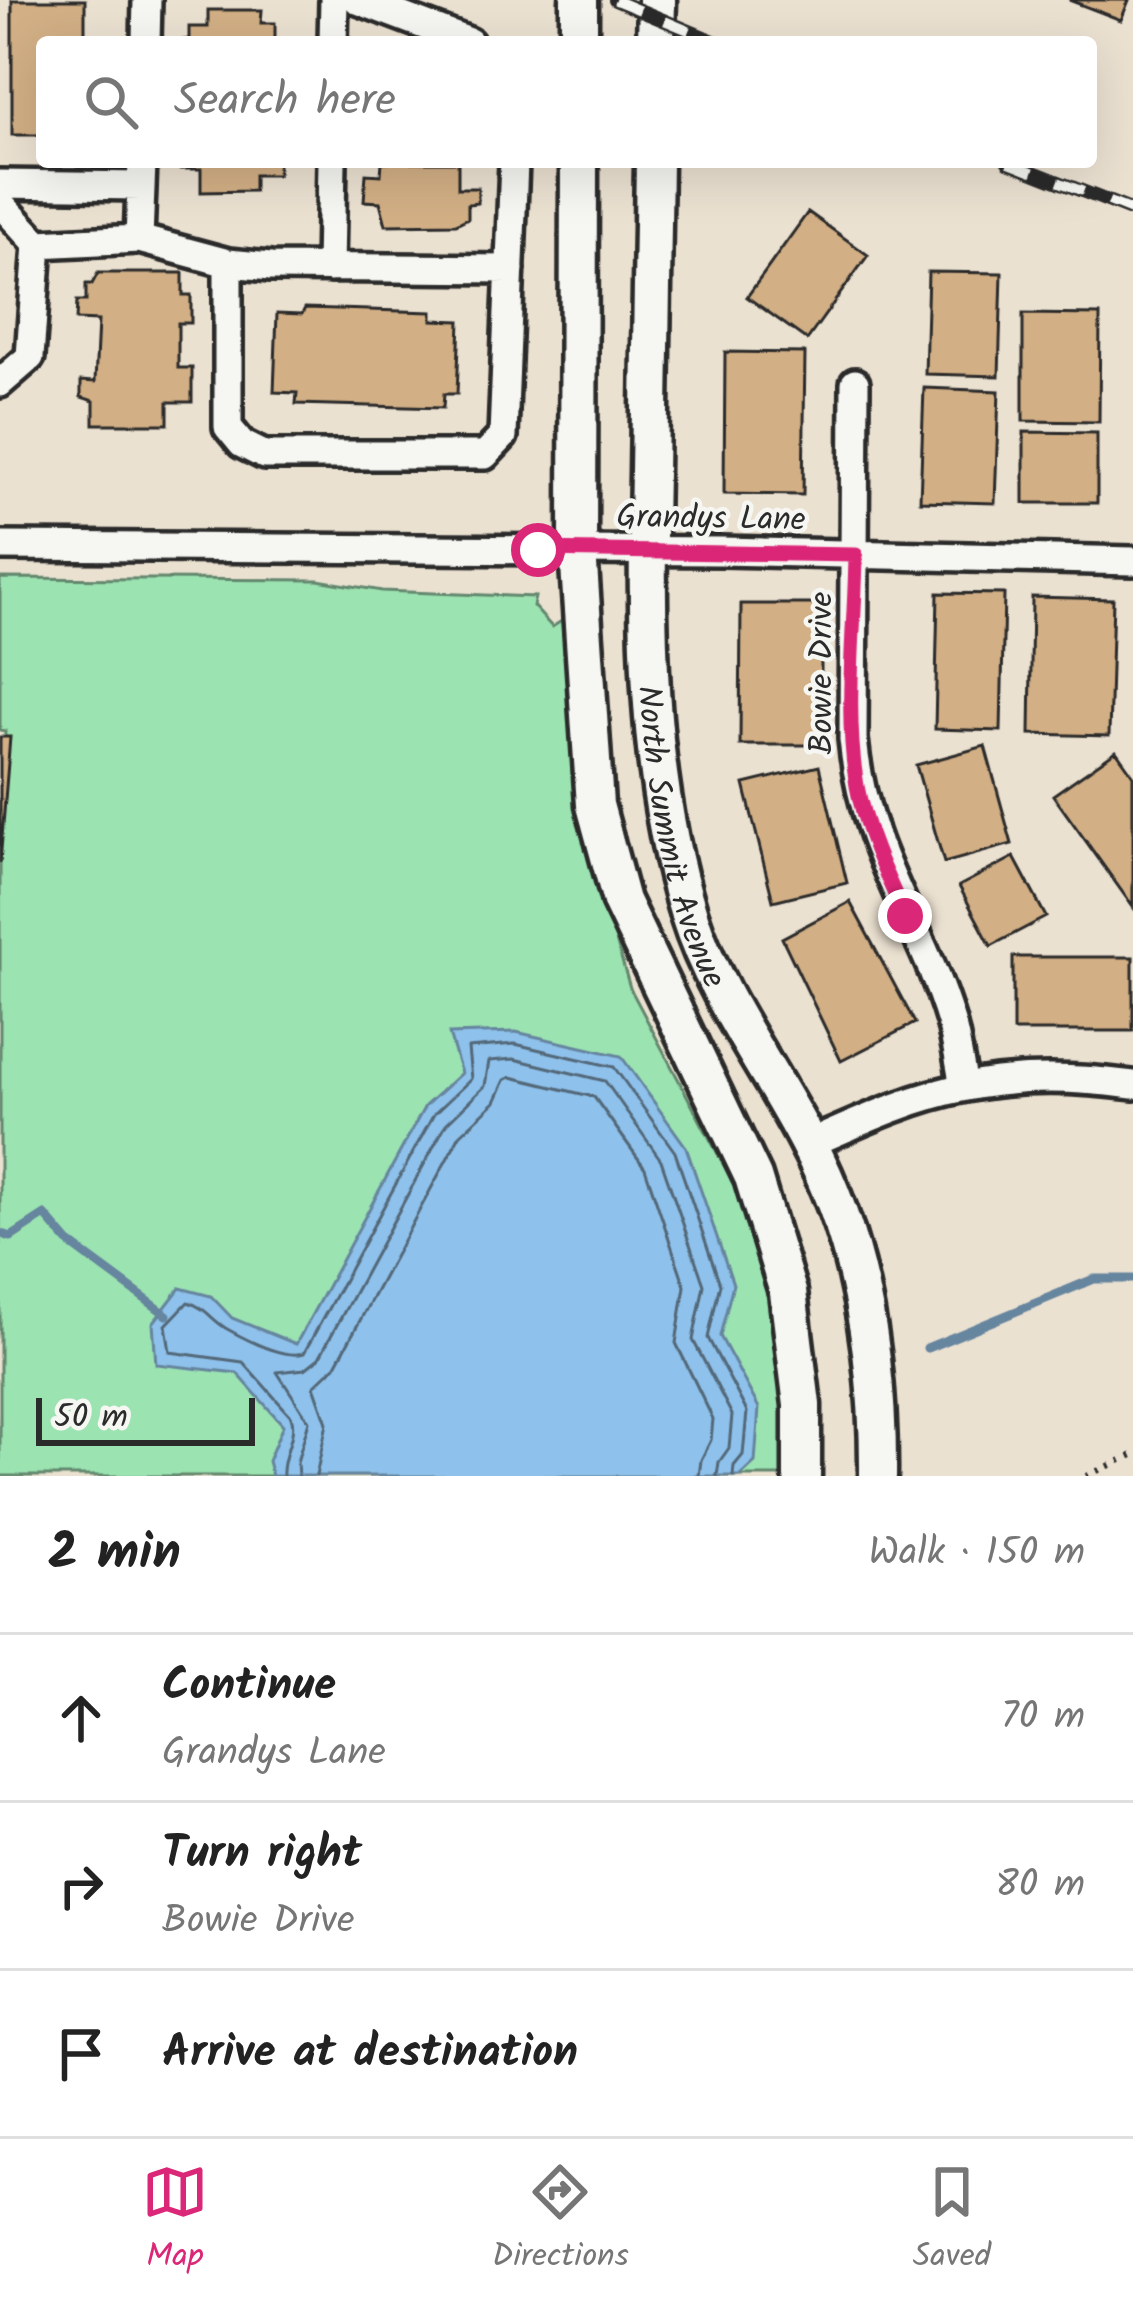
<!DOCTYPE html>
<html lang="en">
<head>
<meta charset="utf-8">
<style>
  :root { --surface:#fff; --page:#f2f2f2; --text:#222; --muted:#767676; --line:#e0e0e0; --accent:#db2777 }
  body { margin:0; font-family:Kalam,sans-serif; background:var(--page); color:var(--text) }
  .scale { position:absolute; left:36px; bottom:30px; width:219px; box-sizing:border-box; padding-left:12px; border:6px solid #2b2b2b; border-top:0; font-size:33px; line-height:42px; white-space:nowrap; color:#2b2b2b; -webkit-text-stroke:9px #f6f6f2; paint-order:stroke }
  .stop { position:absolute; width:36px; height:36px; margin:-27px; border:9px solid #db2777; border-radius:50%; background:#fff }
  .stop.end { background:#db2777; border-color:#fff; box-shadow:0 3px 12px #0008 }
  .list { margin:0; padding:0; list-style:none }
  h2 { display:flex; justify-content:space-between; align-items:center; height:156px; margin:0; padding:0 48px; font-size:51px }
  h2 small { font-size:39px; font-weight:400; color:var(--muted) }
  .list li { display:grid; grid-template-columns:78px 1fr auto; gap:36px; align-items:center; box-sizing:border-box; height:168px; padding:0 48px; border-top:3px solid var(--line) }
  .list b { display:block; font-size:45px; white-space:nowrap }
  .list p { margin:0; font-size:39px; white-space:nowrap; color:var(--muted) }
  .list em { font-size:39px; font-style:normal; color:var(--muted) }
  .icon { flex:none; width:66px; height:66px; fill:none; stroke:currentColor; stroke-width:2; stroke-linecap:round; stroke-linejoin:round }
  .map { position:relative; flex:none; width:1133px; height:1476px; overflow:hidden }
  .search { position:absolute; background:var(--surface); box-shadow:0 12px 48px #0002; left:36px; right:36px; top:36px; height:132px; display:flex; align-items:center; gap:30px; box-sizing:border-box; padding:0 42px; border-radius:12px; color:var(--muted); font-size:45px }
  .sheet { height:660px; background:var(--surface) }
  nav { display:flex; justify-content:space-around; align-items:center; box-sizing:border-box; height:168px; border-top:3px solid var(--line); background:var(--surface); font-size:33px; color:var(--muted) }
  nav a { display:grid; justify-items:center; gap:6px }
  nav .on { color:var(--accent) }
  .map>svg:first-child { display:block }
  .green { fill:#9be3b1; stroke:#63876e; stroke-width:3 }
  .water { fill:#8ec1eb; stroke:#66859e; stroke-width:3 }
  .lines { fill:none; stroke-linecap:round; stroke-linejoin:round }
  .shore { stroke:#536778; stroke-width:3 }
  .stream { stroke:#66859e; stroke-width:9 }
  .building { fill:#d2af85; stroke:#2b2b2b; stroke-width:3 }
  .minor-casing { stroke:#2b2b2b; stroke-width:36 }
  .major-casing { stroke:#2b2b2b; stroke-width:45 }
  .path { stroke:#2b2b2b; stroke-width:6; stroke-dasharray:3 9; stroke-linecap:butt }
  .minor { stroke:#f6f6f2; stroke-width:27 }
  .major { stroke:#f6f6f2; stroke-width:36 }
  .rail-casing { stroke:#2b2b2b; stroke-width:14 }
  .rail { stroke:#f6f6f2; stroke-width:9; stroke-dasharray:27; stroke-linecap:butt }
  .route { stroke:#db2777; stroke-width:15 }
  .labels { text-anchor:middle; stroke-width:9; stroke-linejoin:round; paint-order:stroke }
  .street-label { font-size:33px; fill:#2b2b2b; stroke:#f6f6f2 }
</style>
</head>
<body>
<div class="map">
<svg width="1133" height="1476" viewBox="0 0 1133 1476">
  <rect width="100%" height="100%" fill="#ebe1d1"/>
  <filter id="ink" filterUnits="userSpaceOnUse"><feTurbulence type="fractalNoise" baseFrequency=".00833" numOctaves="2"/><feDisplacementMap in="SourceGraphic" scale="24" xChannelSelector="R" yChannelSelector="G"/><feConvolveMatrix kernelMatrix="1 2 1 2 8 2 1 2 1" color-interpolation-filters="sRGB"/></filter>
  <g filter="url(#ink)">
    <!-- green -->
    <path class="green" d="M0,578L318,580L382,591L535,597L533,606L552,627L563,620L574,772L594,866L630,988L746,1207L773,1297L787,1369L791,1476H0V854L5,731L0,730Z"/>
    <!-- water -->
    <path class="water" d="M516,1032L621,1056L686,1147L733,1284L720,1336L759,1408L755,1462L740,1476H272L268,1461L283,1425L237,1373L156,1364L153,1323L180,1288L211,1296L232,1318L296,1344L425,1106L461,1073L449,1034Z"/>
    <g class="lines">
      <!-- shore -->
      <path class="shore" d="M283,1476C281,1455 298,1435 291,1416L243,1362L170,1352L166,1325L188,1302C207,1308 212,1321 229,1330C247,1340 284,1359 304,1353L434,1114L471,1079L468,1048L515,1044L614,1067L675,1152L720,1284L708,1338L747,1412L743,1455L734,1466L733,1476
        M298,1476L297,1462L309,1421L277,1372L305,1369L319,1358L446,1124L485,1086L489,1061L514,1059L605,1081L661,1160L704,1285L693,1340L732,1415L729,1448L719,1462L717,1476
        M316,1476L327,1423L314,1386L336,1365L460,1135L495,1102L505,1080L511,1077L594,1097L645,1168L685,1286L676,1343L713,1419L711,1440L701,1460L699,1476"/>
      <!-- stream -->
      <path class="stream" d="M0,1233L11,1237L45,1215L68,1242L167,1315
        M927,1348L1094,1279H1133"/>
    </g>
    <!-- building -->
    <path class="building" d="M12,0H85V42H42V135H12Z
      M1069,0H1129L1121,20Z
      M208,10H262L261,23H275V42H173L189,39V27H208Z
      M193,162H278V175H254V191L201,192V169H179V165H193Z
      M382,162H458V188H478V203L468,204V218L456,224L386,225L380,202L364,201L366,174L381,175Z
      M808,212L868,255L807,340L747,297Z
      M928,272L1002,273L999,376L925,374Z
      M98,273H183V295H191V323H178V368H192V402H168V424H94V401L81,397V381L95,382L98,321L76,320L77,301H86V284H92Z
      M305,308L432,312V320L460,321L457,394H444L443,408L296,404L297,393L274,392L277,313L302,314Z
      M1023,314L1100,315L1099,422L1023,421Z
      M725,352L805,353L803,495L724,494Z
      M924,388L999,391L995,503L920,501Z
      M1024,432L1097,433V503H1024Z
      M938,593L1004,594L1001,731L935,729Z
      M1032,597L1113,599L1109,736L1030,734Z
      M741,604H821V745H740Z
      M0,737H10L0,863Z
      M985,746L1012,844L944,863L916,765Z
      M1116,751L1133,775V907L1053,795Z
      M819,766L847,883L773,901L744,784Z
      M1014,857L1046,917L991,946L959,886Z
      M850,902L915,1023L841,1061L782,938Z
      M1013,957H1133V1031H1013Z"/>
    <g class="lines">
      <defs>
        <path id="minor" d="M358,0L469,42
          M146,42L147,0
          M333,42L334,0
          M0,184L141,186
          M0,203L38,244L30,357L0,383
          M139,239L142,162
          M38,244L139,239L228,263L271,267L510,269
          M228,263V427L242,444L264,455H485L503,436L514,162
          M330,268L332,162
          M855,383L853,739C864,854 920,919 951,1022C957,1043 960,1066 964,1087
          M0,546L721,551L1133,561
          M809,1144C859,1122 912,1097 966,1087C1019,1076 1080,1078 1133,1085"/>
        <g id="major">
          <path d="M579,42V0"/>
          <path d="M656,42L657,0"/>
          <path d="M579,162L578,550L595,805L621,901L753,1177L788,1292L802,1405V1476"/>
          <path id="s1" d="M654,162C652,265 651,369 649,472C646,619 645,773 689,915C714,995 768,1066 807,1141C861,1242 879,1362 878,1476"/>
        </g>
      </defs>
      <!-- minor casing -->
      <use href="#minor" class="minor-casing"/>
      <!-- major casing -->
      <use href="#major" class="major-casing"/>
      <!-- path -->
      <path class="path" d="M1086,1476L1133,1455"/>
      <!-- minor -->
      <use href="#minor" class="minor"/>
      <!-- major -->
      <use href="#major" class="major"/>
      <defs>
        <path id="rail" d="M615,0L716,42
          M1008,162L1133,211"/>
      </defs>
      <!-- rail casing -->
      <use href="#rail" class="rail-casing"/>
      <!-- rail -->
      <use href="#rail" class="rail"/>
    </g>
  </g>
  <g class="lines" filter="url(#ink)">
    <!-- route -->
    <path class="route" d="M538,550L856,555C855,630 844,712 857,786C865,831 886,875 905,916"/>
  </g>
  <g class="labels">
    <!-- street labels -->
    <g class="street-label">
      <text transform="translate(711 516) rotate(1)" y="12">Grandys Lane</text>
      <text transform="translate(820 673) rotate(-90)" y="12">Bowie Drive</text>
      <text dy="12" stroke="none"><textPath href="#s1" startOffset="678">North Summit Avenue</textPath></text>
    </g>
  </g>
</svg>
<div class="scale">50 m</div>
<div class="stop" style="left:538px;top:550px"></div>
<div class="stop end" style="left:905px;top:916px"></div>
<div class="search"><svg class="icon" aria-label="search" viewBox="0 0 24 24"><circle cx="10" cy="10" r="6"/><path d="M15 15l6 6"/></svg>Search here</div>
</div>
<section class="sheet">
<h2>2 min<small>Walk · 150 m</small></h2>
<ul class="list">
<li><svg class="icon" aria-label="ahead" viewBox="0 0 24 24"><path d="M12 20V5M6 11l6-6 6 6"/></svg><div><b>Continue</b><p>Grandys Lane</p></div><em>70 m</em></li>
<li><svg class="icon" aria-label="right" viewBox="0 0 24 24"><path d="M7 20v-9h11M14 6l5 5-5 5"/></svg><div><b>Turn right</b><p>Bowie Drive</p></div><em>80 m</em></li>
<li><svg class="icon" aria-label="arrive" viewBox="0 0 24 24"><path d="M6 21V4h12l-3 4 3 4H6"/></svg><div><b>Arrive at destination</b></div></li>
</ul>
</section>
<nav>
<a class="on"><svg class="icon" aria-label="map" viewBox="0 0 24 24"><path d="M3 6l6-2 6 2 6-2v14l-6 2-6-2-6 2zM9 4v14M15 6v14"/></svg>Map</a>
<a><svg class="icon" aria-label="directions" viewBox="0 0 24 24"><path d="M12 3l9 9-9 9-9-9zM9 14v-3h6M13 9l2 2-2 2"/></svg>Directions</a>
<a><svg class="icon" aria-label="saved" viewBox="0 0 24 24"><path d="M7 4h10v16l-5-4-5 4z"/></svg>Saved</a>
</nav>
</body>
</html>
